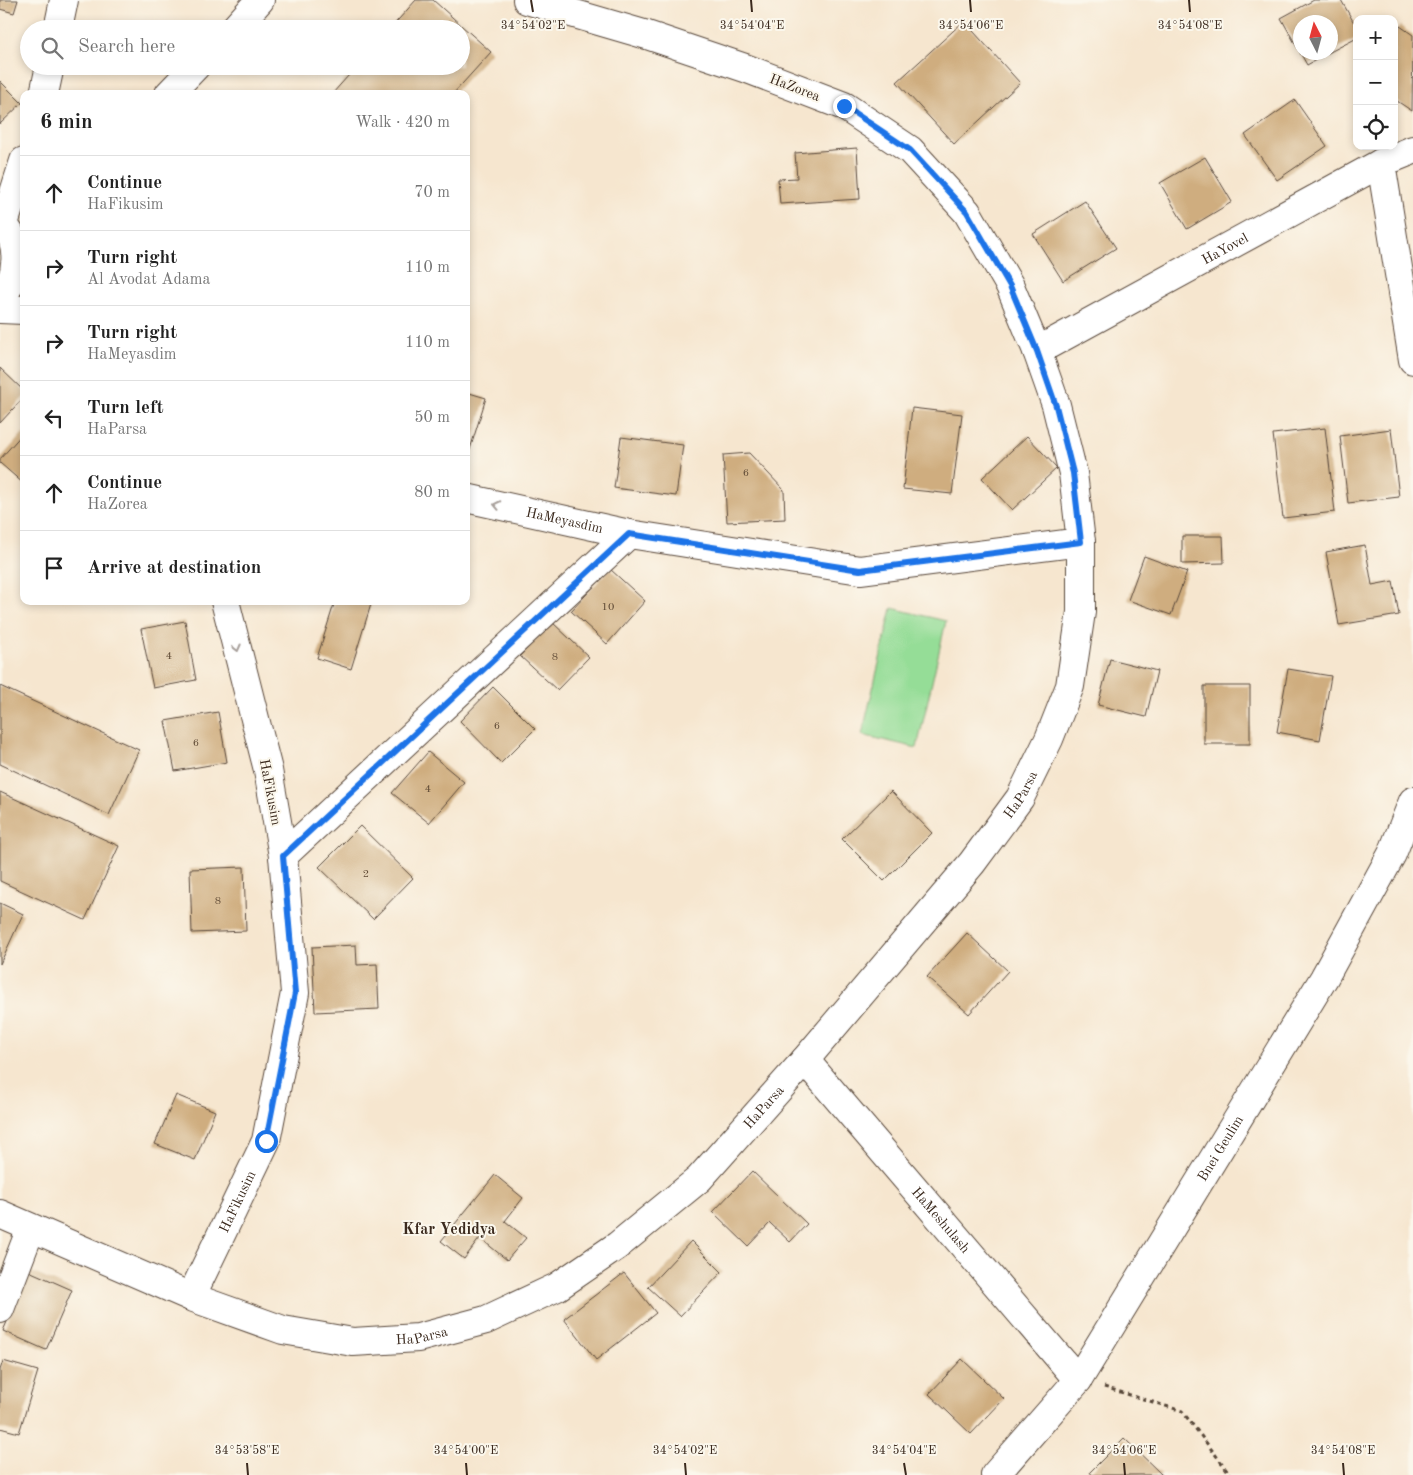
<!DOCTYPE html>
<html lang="en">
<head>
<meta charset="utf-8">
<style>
  :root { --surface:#fff; --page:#f2f2f2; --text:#222; --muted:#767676; --line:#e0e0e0 }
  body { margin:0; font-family:"Old Standard TT",serif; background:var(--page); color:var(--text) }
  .controls { position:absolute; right:15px; top:15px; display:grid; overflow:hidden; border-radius:10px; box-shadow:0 2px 8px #0003 }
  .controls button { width:45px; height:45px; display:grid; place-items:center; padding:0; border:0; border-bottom:1px solid var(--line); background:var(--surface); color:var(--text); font:25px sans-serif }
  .compass { position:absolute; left:1293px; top:15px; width:45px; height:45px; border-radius:50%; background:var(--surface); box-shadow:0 2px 8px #0003; rotate:354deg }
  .stop { position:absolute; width:15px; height:15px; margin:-11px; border:4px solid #1a73e8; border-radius:50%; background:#fff }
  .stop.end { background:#1a73e8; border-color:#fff; box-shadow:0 1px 5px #0008 }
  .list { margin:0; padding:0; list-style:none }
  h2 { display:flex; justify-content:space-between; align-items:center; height:65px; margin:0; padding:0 20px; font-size:21px }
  h2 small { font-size:16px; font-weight:400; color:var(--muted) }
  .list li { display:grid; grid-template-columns:32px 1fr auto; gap:15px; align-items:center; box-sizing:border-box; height:75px; padding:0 20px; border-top:1px solid var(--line) }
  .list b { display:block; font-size:19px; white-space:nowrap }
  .list p { margin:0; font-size:16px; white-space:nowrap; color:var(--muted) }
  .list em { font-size:16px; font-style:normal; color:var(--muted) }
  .icon { flex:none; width:28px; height:28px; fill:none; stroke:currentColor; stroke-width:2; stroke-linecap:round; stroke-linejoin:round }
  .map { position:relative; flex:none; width:1413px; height:1475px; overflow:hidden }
  .search { position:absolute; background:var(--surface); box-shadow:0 2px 8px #0003; left:20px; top:20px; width:450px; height:55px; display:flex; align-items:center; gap:12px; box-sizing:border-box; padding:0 18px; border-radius:28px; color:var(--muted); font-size:19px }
  .panel { position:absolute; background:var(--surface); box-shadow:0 2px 8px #0003; left:20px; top:90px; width:450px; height:515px; border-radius:10px }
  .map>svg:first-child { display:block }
  .green { fill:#95dd97; stroke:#68845a }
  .building { fill:#cfad7f }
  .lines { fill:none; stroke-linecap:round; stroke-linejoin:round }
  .minor-casing { stroke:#574639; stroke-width:30 }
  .major-casing { stroke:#574639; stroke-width:30 }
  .path { stroke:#574639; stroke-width:3; stroke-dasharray:4 4; stroke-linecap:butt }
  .minor { stroke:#fff; stroke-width:28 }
  .major { stroke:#fff; stroke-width:28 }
  .oneway { stroke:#a79f9a }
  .route { stroke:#1a73e8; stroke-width:6 }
  .ticks { fill:none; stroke:#3b2a1e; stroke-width:2 }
  .labels { text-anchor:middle; stroke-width:4; stroke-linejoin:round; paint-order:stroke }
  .number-label { font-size:11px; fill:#604b36 }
  .street-label { font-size:14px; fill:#3b2a1e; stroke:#fbf7ec }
  .quarter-label { font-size:16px; font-weight:bold; fill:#3b2a1e; stroke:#fbf7ec }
  .ticks-label { font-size:12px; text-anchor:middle; fill:#3b2a1e; stroke:#fbf7ec; stroke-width:4; stroke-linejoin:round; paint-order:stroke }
</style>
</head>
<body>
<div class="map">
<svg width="1413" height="1475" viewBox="0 0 1413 1475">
  <rect width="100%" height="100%" fill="#fbf7ec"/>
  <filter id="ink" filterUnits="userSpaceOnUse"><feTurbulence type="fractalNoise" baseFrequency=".02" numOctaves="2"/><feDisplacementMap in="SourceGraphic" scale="10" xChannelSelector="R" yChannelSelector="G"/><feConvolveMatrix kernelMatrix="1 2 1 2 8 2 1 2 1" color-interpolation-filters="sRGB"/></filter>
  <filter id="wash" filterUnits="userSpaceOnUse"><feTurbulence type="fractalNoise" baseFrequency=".0096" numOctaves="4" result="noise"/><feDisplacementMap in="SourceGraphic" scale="20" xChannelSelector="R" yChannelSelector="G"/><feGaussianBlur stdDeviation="1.12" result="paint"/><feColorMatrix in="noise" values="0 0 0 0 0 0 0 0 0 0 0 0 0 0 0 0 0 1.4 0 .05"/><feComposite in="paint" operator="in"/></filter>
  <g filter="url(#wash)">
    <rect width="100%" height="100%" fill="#f6e6cf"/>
    <!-- green -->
    <path class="green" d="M892,608L946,621L917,748L862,735Z"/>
    <g id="blocks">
      <!-- building -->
      <path class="building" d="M0,0H18L14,13L0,9Z
        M416,0H433L491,52L453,94H332L357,66H461V29H390Z
        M1314,0H1341L1357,28V38L1330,52V22H1300V52H1330L1307,65L1281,18Z
        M964,21L1020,83L954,144L897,82Z
        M1400,26L1413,35L1412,111L1394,99V35Z
        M0,81L22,103L0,124Z
        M1295,100L1327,146L1277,180L1245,135Z
        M857,148L860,199L780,204L778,179L797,178L795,153Z
        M1205,157L1232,202L1187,229L1160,183Z
        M1085,201L1116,248L1063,281L1033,234Z
        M0,368L24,391V397L0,423Z
        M466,392L486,398L467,459H466Z
        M912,408L962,414L952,494L903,489Z
        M1325,428L1335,512L1283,518L1273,434Z
        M1391,429L1399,497L1348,503L1340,436Z
        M24,432V484L0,463V459Z
        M1027,436L1057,468L1012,510L982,478Z
        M621,437L683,445L676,496L614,488Z
        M749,453L784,490L785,519L727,522L723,455Z
        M1182,536H1223L1224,563L1182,564Z
        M1365,545L1372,585L1393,581L1399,615L1339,625L1326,552Z
        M1144,556L1187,572L1171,615L1128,600Z
        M610,569L645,601L607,644L571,611Z
        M335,601H372L351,669L317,658Z
        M185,621L196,680L153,688L141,629Z
        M552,622L589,657L557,690L520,656Z
        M1110,659L1157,671L1146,717L1098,705Z
        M1288,669L1331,676L1320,740L1277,732Z
        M0,686L139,750L109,815L0,764Z
        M1204,686H1250V744H1204Z
        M493,687L535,729L501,763L460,721Z
        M218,712L227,762L175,771L165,721Z
        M428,752L464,782L429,823L392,793Z
        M891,791L932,833L884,881L842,839Z
        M0,792L119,846L85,920L0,881Z
        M360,826L413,878L373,919L319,867Z
        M244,867L246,931L192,933L190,869Z
        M0,903L23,914L0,964Z
        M967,933L1008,971L969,1014L927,977Z
        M356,945L357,965L377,964L379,1009L315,1012L312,947Z
        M176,1095L215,1111L195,1160L155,1144Z
        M752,1171L807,1224L790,1242L770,1223L748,1246L713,1212Z
        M495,1175L523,1198L505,1221L526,1238L507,1260L480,1238L464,1259L441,1241Z
        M691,1241L722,1272L680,1316L648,1287Z
        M29,1271L72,1290L46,1350L3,1331Z
        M624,1273L656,1313L596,1360L564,1319Z
        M962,1359L1004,1399L971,1434L929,1394Z
        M3,1361L38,1371L19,1433L0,1428V1370Z
        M1124,1438L1162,1475H1092L1090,1472Z"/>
    </g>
  </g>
  <g filter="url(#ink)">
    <use href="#blocks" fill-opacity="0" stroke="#574639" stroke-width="1"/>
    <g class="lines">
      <defs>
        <g id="minor">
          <path d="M234,29L260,0"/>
          <path d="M169,94L196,66"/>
          <path d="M1381,163L1413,360"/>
          <path d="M0,309L24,310"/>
          <path id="s1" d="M1037,351L1381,163L1413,150"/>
          <path id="s2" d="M466,498L629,534L860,570L1081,542"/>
          <path d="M283,856L629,534"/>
          <path id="s3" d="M805,1060L1078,1380"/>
          <path id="s4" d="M0,1214L191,1297L283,1330L353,1342L418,1338L486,1320L557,1287L617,1246L699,1179L805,1060L972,863L1020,798L1049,739L1070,686L1081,612V542L1073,473L1056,405L1037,351L1010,286L967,212L910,150L844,106L745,68L647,35L527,0"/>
          <path id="s5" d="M191,1297L266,1141L295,993L283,856L268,770L225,601"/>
          <path d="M0,1309L31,1228"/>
          <path id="s6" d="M995,1475L1078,1380L1324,978L1392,854L1413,801"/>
        </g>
        <path id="major" d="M58,29L64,0
          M44,94L50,66
          M0,222C22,237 19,281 0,298
          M4,224L24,161"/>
      </defs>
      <!-- minor casing -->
      <use href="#minor" class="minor-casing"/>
      <!-- major casing -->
      <use href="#major" class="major-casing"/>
      <!-- path -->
      <path class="path" d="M1104,1387L1182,1411L1231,1475"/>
      <!-- minor -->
      <use href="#minor" class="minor"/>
      <!-- major -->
      <use href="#major" class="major"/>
    </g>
    <!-- one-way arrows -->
    <defs><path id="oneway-chevron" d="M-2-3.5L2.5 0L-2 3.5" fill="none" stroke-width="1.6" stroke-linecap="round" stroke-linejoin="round" transform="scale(1.25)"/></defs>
    <g class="oneway">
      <use href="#oneway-chevron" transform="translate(497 505) rotate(-168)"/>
      <use href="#oneway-chevron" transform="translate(237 648) rotate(76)"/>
    </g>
  </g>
  <g class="lines" filter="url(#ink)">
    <!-- route -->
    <path class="route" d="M266,1141L295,993L283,856L629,534L860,570L1081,542L1073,473L1056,406L1037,351L1010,286L967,212L910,150L844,106"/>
  </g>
  <!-- ticks -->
  <path class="ticks" d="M531,0L533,12M751,0L752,12M970,0L971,12M1189,0L1190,12M247,1463L248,1475M466,1463L467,1475M685,1463L686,1475M904,1463L906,1475M1124,1463L1125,1475M1343,1463L1344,1475"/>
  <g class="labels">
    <!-- number labels -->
    <g class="number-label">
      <text x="746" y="476">6</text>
      <text x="608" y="610">10</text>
      <text x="169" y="659">4</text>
      <text x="555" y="660">8</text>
      <text x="497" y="729">6</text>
      <text x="196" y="746">6</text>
      <text x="428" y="792">4</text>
      <text x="366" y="877">2</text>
      <text x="218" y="904">8</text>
    </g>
    <!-- street labels -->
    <g class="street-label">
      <text transform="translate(795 87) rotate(21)" y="5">HaZorea</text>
      <text dy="5" stroke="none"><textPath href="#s1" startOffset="214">HaYovel</textPath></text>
      <text dy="5" stroke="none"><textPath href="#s2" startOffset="101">HaMeyasdim</textPath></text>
      <text transform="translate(271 792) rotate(79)" y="5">HaFikusim</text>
      <text dy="5" stroke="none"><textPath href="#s4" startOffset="1271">HaParsa</textPath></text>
      <text dy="5" stroke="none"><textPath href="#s4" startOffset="866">HaParsa</textPath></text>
      <text dy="5" stroke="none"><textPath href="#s6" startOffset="398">Bnei Geulim</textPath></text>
      <text dy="5" stroke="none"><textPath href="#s5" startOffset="106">HaFikusim</textPath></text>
      <text dy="5" stroke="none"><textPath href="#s3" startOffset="210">HaMeshulash</textPath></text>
      <text dy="5" stroke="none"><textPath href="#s4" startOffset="446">HaParsa</textPath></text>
    </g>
    <!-- quarter labels -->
    <g class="quarter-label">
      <text x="449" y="1234">Kfar Yedidya</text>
    </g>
  </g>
  <g class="ticks-label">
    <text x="533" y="29">34°54'02"E</text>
    <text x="752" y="29">34°54'04"E</text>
    <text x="971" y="29">34°54'06"E</text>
    <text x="1190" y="29">34°54'08"E</text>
    <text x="247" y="1454">34°53'58"E</text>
    <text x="466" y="1454">34°54'00"E</text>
    <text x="685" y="1454">34°54'02"E</text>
    <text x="904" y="1454">34°54'04"E</text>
    <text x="1124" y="1454">34°54'06"E</text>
    <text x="1343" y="1454">34°54'08"E</text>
  </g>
</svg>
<div class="controls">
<button>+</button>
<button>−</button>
<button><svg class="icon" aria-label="locate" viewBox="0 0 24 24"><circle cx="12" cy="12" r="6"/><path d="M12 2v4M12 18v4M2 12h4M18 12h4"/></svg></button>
</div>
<svg class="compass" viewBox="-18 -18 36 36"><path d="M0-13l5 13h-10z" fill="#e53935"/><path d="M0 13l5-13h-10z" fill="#767676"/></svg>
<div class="stop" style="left:266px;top:1141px"></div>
<div class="stop end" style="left:844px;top:106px"></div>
<div class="search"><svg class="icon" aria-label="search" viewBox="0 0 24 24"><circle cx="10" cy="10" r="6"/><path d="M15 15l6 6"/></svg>Search here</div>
<section class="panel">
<h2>6 min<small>Walk · 420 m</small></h2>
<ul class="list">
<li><svg class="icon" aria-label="ahead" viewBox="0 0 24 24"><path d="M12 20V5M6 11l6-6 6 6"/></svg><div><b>Continue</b><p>HaFikusim</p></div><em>70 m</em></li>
<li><svg class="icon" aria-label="right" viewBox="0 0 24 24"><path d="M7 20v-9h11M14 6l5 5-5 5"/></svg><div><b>Turn right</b><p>Al Avodat Adama</p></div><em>110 m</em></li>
<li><svg class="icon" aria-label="right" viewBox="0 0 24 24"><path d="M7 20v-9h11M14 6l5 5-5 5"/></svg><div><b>Turn right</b><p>HaMeyasdim</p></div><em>110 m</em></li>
<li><svg class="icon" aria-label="left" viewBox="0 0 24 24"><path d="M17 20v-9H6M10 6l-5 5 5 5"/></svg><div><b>Turn left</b><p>HaParsa</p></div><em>50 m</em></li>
<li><svg class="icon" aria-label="ahead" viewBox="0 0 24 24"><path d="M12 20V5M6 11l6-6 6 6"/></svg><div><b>Continue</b><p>HaZorea</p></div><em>80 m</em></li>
<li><svg class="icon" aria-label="arrive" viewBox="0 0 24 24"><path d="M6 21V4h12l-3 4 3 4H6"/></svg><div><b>Arrive at destination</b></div></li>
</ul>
</section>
</div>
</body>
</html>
